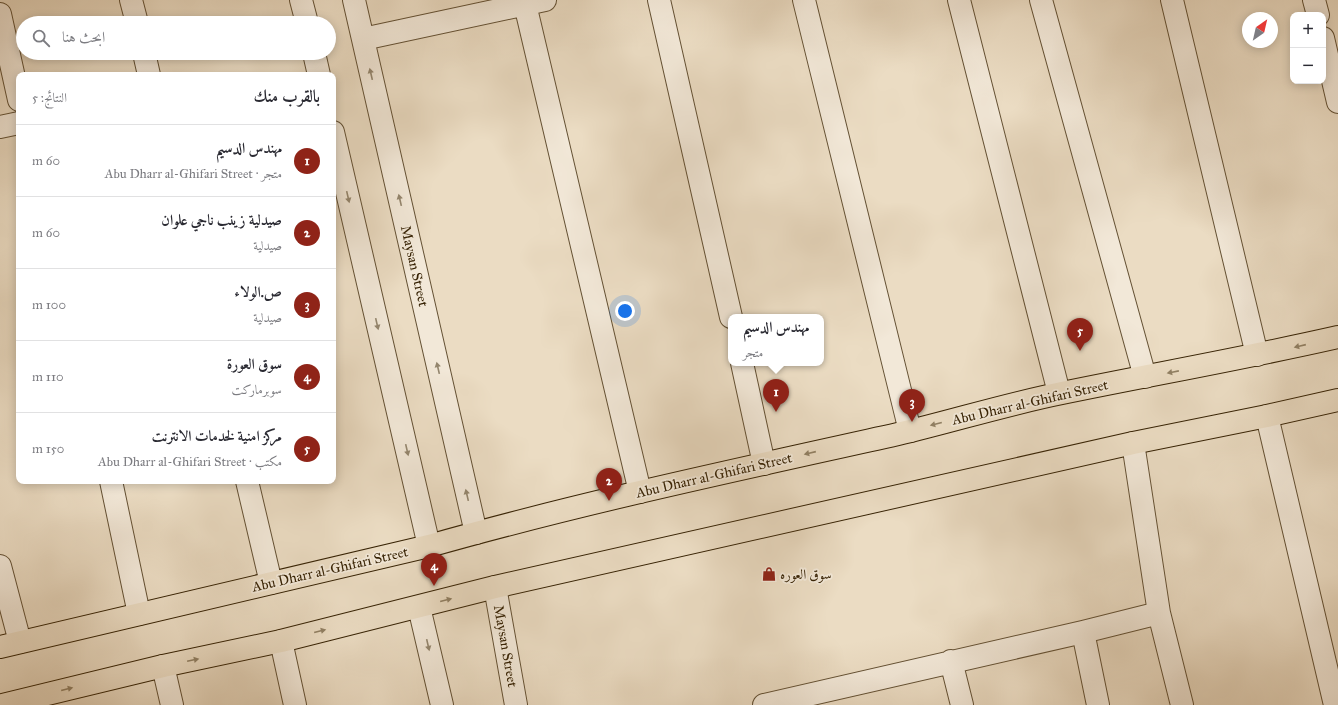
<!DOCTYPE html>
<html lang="ar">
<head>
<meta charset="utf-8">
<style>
  :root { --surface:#fff; --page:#f2f2f3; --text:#2b2b33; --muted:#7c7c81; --line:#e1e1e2; --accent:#8f2418 }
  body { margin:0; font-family:"IM FELL Great Primer",Amiri,serif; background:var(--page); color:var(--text); direction:rtl }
  .controls { position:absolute; right:12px; top:12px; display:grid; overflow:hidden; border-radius:8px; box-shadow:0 2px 10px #0003 }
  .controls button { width:36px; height:36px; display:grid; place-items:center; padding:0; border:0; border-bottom:1px solid var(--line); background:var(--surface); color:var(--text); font:20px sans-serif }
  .compass { position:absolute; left:1242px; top:12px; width:36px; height:36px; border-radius:50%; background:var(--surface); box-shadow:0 2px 10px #0003; rotate:34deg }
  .you { position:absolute; left:625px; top:311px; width:14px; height:14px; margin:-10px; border:3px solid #fff; border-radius:50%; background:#1a73e8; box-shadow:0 0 0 6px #1a73e833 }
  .badge { display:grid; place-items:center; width:26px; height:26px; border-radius:50%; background:var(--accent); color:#fff; font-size:13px; font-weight:700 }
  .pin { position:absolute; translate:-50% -33px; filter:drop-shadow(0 1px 2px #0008) }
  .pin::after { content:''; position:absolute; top:21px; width:14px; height:12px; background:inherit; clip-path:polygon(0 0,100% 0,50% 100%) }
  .popup { position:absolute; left:728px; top:314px; width:96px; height:52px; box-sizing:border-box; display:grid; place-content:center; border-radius:8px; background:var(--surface); filter:drop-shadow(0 1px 3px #0005); font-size:13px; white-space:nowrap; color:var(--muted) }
  .popup b { font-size:15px; color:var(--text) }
  .popup::after { content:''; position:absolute; left:50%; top:100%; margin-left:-8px; border:8px solid transparent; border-top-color:var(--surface) }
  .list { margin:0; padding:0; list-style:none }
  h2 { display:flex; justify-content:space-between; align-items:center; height:52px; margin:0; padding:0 16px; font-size:17px }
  h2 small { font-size:13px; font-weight:400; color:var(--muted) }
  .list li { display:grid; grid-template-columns:26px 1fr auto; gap:12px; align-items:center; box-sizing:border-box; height:72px; padding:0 16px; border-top:1px solid var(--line) }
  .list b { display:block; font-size:15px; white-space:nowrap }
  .list p { margin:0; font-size:13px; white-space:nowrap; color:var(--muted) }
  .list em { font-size:13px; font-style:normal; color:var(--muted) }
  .icon { flex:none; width:22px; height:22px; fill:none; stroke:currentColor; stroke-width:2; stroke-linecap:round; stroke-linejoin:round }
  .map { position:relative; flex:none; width:1338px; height:705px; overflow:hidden; direction:ltr }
  .search { position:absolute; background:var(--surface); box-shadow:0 2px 10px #0003; left:16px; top:16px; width:320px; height:44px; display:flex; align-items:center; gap:10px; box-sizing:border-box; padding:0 14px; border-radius:22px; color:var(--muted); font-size:15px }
  .panel { position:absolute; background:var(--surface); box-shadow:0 2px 10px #0003; left:16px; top:72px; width:320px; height:412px; border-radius:8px; direction:rtl }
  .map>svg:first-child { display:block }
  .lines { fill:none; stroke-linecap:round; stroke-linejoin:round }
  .minor-casing { stroke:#645134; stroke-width:24 }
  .major-casing { stroke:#372305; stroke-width:24 }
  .minor { stroke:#f2e8d8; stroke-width:22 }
  .major { stroke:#ebdcc3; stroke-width:22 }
  .oneway { fill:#94866e }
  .oneway2 { fill:#918064 }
  .labels { text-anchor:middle; stroke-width:3.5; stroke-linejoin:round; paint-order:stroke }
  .street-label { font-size:14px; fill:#372305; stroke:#f2e8d8 }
  .poi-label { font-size:14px; fill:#372305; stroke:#f2e8d8; text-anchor:start }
</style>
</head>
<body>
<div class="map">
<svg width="1338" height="705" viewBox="0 0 1338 705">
  <rect width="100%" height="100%" fill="#ebdcc3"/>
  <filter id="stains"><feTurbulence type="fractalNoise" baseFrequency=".005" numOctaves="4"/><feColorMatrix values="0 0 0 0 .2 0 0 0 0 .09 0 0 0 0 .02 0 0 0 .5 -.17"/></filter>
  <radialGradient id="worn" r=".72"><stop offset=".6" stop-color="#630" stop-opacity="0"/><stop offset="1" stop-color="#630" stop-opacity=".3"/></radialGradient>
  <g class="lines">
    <defs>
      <path id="minor" d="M131,0L137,23
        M301,0L307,23
        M354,0L476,533
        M524,0L640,492
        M659,0L731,317
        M804,0L910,431
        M959,0L1059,393
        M1041,0L1145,377
        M1172,0L1257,355
        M1314,0L1318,15
        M0,14L19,100
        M1323,38L1338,102
        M363,39L545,0
        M144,53L149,75
        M314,53L319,75
        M0,127L19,123
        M333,132L429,546
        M742,363L764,464
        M1267,416L1335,705
        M1133,443L1159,613L1182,705
        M111,481L139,614
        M247,481L271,583
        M0,566L20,642
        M495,587L516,705
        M419,607L442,705
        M1083,632L1098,705
        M281,641L295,705
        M951,661L962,705
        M163,666L172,705
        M764,705L1083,632L1159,613"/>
      <path id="major" d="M0,647L429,546C584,502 741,469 898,434C953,421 1007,404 1062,393C1154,374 1246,358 1338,337
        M2,705L163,666L281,641L495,587L1133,443L1267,416L1338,400"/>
    </defs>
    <!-- minor casing -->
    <use href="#minor" class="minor-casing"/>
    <!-- major casing -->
    <use href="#major" class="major-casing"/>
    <!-- minor -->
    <use href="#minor" class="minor"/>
    <!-- major -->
    <use href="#major" class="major"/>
  </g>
  <!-- one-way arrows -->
  <defs><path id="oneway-solid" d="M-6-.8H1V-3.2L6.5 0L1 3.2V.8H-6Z"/></defs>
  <g class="oneway">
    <use href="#oneway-solid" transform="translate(371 74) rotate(-103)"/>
    <use href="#oneway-solid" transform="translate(348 197) rotate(77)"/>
    <use href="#oneway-solid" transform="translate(400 200) rotate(-103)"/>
    <use href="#oneway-solid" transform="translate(377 324) rotate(77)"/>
    <use href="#oneway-solid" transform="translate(438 368) rotate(-103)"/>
    <use href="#oneway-solid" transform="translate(407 450) rotate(77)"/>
    <use href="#oneway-solid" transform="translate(467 495) rotate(-103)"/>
    <use href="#oneway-solid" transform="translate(428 645) rotate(77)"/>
  </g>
  <g class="oneway2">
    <use href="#oneway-solid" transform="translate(1300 346) rotate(167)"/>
    <use href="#oneway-solid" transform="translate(1173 372) rotate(169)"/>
    <use href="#oneway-solid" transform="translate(936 424) rotate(166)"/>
    <use href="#oneway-solid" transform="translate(810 453) rotate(167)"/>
    <use href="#oneway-solid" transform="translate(446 600) rotate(-14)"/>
    <use href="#oneway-solid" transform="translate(320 631) rotate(-14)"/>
    <use href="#oneway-solid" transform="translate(193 660) rotate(-12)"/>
    <use href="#oneway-solid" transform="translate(67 689) rotate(-14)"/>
  </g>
  <!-- icons -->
  <defs>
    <symbol id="shop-bare" viewBox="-9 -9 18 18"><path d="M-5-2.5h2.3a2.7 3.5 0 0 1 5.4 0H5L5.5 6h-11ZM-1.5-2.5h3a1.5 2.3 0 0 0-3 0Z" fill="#8f2418" stroke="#f2e8d8" stroke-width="2.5" paint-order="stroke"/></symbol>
  </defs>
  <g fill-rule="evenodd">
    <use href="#shop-bare" x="759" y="564" width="20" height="20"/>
  </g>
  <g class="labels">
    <!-- street labels -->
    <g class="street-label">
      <text transform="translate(415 266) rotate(77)" y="5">Maysan Street</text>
      <text transform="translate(1030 402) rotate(-13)" y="5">Abu Dharr al-Ghifari Street</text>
      <text transform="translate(714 475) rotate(-13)" y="5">Abu Dharr al-Ghifari Street</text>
      <text transform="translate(330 569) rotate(-13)" y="5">Abu Dharr al-Ghifari Street</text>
      <text transform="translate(506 646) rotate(80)" y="5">Maysan Street</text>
    </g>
    <!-- poi labels -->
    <g class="poi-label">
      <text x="780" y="579">سوق العوره</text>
    </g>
  </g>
  <rect width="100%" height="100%" filter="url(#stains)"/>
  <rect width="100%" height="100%" fill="url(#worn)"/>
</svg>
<div class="controls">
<button>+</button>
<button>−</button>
</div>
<svg class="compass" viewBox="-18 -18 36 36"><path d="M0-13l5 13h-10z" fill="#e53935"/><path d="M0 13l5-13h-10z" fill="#7c7c81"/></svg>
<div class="you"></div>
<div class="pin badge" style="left:776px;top:412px">1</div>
<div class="popup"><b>مهندس الدسيم</b>متجر</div>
<div class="pin badge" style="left:609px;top:501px">2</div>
<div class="pin badge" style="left:912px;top:422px">3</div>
<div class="pin badge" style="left:434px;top:586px">4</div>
<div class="pin badge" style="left:1080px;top:351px">5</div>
<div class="search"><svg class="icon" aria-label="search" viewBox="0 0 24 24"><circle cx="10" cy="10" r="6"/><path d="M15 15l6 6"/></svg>ابحث هنا</div>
<section class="panel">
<h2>بالقرب منك<small>النتائج: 5</small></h2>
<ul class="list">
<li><span class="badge">1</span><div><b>مهندس الدسيم</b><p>متجر · Abu Dharr al-Ghifari Street</p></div><em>60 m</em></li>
<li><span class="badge">2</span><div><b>صيدلية زينب ناجي علوان</b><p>صيدلية</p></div><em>60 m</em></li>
<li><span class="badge">3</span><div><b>ص.الولاء</b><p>صيدلية</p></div><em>100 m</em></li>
<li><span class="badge">4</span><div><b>سوق العورة</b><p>سوبرماركت</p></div><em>110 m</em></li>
<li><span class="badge">5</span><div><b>مركز امنية لخدمات الانترنت</b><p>مكتب · Abu Dharr al-Ghifari Street</p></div><em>150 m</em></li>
</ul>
</section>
</div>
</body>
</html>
